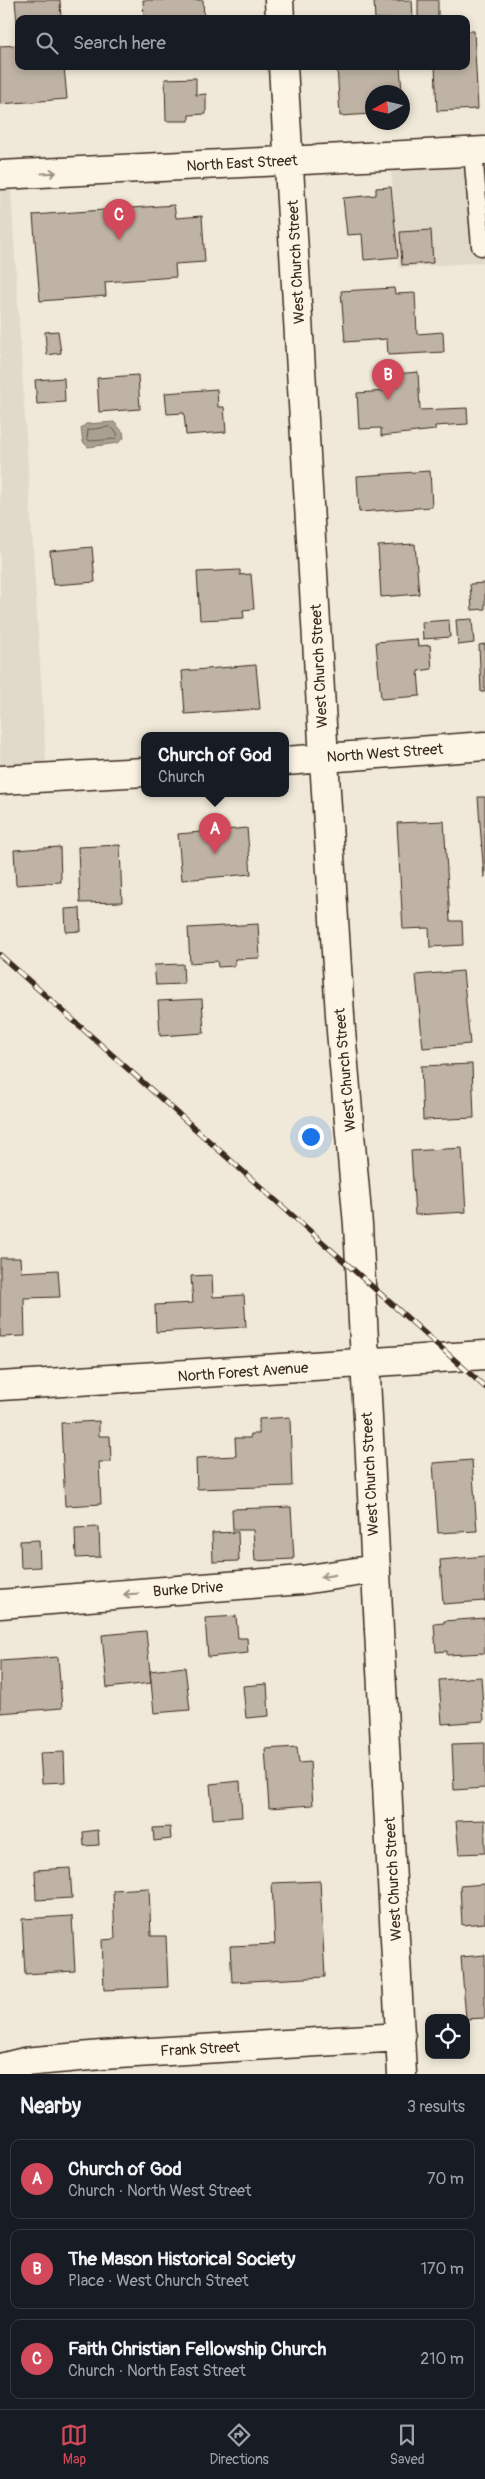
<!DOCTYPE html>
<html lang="en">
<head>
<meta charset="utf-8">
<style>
  :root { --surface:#171b24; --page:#242831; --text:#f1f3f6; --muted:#9ea1a6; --line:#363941; --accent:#d1495b }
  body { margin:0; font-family:Pangolin,sans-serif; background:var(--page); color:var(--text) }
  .controls { position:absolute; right:15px; bottom:15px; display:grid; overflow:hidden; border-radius:10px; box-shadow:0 2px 8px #0003 }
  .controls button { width:45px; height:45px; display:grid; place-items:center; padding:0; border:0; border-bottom:1px solid var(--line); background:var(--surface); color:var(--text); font:25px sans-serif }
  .compass { position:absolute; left:365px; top:85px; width:45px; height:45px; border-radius:50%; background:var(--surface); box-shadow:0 2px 8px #0003; rotate:262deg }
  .you { position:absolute; left:310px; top:1136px; width:18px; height:18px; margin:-12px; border:4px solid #fff; border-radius:50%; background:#1a73e8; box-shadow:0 0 0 8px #1a73e833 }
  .badge { display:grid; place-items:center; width:32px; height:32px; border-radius:50%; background:var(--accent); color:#fff; font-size:16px; font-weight:700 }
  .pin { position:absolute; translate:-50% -41px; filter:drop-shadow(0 1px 2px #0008) }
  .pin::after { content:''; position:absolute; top:26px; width:18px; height:15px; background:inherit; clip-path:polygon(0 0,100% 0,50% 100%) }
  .popup { position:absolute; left:141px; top:732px; width:148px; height:65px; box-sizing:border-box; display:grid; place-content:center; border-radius:10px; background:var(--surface); filter:drop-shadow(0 1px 4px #0005); font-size:16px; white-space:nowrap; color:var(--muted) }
  .popup b { font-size:19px; color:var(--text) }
  .popup::after { content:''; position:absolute; left:50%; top:100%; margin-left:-10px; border:10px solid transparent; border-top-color:var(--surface) }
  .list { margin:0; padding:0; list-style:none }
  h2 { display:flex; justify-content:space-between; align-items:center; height:65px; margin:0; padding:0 20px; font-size:21px }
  h2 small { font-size:16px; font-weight:400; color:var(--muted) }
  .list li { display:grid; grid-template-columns:32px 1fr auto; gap:15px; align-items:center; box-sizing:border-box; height:80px; margin:0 10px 10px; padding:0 10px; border:1px solid var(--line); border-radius:10px }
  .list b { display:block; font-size:19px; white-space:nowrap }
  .list p { margin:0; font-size:16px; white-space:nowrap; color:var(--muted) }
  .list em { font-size:16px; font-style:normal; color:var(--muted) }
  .icon { flex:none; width:28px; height:28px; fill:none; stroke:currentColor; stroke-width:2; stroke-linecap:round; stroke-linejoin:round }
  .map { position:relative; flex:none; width:485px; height:2074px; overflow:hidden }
  .search { position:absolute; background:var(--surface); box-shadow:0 2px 8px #0003; left:15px; right:15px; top:15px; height:55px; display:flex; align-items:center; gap:12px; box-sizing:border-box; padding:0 18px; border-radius:10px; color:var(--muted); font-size:19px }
  .sheet { height:335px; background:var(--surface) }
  nav { display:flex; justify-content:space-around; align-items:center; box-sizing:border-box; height:70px; border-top:1px solid var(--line); background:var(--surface); font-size:14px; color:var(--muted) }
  nav a { display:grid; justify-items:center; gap:2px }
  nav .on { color:var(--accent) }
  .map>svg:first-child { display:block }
  .built { fill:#e1d9c9 }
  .water { fill:#aaa091; stroke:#7e7163 }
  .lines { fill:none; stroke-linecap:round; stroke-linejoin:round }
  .shore { stroke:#67594c; stroke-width:1 }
  .building { fill:#beb3a4; stroke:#3b2a1e }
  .service-casing { stroke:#3b2a1e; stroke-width:21 }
  .minor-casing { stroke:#3b2a1e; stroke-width:31 }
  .service { stroke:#fcf5e5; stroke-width:18 }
  .minor { stroke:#fcf5e5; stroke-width:28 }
  .rail-casing { stroke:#3b2a1e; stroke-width:5.5 }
  .rail { stroke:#fcf5e5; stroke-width:4; stroke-dasharray:11; stroke-linecap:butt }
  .oneway { stroke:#9c9082 }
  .labels { text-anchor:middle; stroke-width:4.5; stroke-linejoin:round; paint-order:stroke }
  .street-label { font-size:15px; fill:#3b2a1e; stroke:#fcf5e5 }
</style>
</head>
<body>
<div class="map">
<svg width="485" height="2074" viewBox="0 0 485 2074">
  <rect width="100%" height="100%" fill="#f0e9d9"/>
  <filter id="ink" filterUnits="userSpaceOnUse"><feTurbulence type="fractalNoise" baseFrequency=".02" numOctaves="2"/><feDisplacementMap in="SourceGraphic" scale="10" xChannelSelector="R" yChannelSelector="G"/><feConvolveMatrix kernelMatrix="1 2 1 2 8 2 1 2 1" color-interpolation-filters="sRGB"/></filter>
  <g filter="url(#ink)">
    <!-- built -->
    <path class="built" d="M485,151V262L399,268L390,156Z
      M0,175H10L47,778L0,780Z"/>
    <!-- water -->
    <path class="water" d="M114,422L123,432L124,438L118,443L88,447L83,442L81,428L86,424Z"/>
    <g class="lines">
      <!-- shore -->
      <path class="shore" d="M111,427L118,434L115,439L90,441L87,439L88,430Z"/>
    </g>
    <!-- building -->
    <path class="building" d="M15,0H60L61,19H19V23H17Z
      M143,0H203L204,19H144Z
      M412,0L413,19H375L374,1Z
      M418,0H438V19H418Z
      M466,31H474L478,109L437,111L435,66H466Z
      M19,45V66H64L67,99L0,104V46Z
      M337,66H400L402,92H372V114L340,116Z
      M196,78V95L206,94V114L189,115V121H166L165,79Z
      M391,187L398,257L364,260L362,234L347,235L343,198L376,195V188Z
      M174,205L176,218L202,216L205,262L175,264L176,277L105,282L106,296L40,301L33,215Z
      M431,230L433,263L402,265L400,232Z
      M394,288L395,294L415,293L417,334L443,332L444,352L388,355L387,339L345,342L341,291Z
      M58,331L61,353L47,355L45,332Z
      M418,372L420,410L467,408L468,424L435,426V430L381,436V428L359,429L357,393L386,391L385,388L397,387L396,374Z
      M138,375L140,409L99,412L97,378Z
      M64,378L65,402L37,404L35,380Z
      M217,389L218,407H224L226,432L186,435L184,413L167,414L165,393Z
      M430,471L432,507L359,512L357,476Z
      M415,544L419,594L381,597L378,546Z
      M92,547L95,582L53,585L50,551Z
      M240,570V575L251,574L254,609L243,610L244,618L200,620L197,572Z
      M485,583V609L472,610L470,584Z
      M472,619L474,643L458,645L456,620Z
      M449,620L450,637L423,639L422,622Z
      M417,639L418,646L430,645L432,669L418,671L420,696L381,699L376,642Z
      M485,644V692H481L479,645Z
      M256,665L260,709L185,714L182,671Z
      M478,797H485V877H484Z
      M444,821L450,921H462L463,945L430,947L429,928L403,929L397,823Z
      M247,828L251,874L182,880L178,834Z
      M120,845L122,902L80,903L78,847Z
      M60,847L61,882L16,885L14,850Z
      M80,908L81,931L66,932L65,909Z
      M258,924L260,958L235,959V966L218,967L217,961L190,963L188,928Z
      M183,964L184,984L156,985L154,965Z
      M463,971L470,1044L423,1048L416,975Z
      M202,999L204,1033L160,1036L158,1001Z
      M472,1064L474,1118L423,1120L421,1066Z
      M462,1148L466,1212L415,1215L411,1151Z
      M0,1258H20L21,1272L58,1270L60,1297L24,1298L25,1336L0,1337Z
      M212,1275L213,1297L244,1295L246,1327L156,1332L155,1305L193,1303L191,1276Z
      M290,1417L292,1486L197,1489L196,1458L236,1456L235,1438H250L251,1434H259V1419Z
      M99,1421V1436H110L111,1462H99L101,1504L65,1506L61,1423Z
      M472,1460L477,1531L438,1533L433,1463Z
      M291,1507L294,1559L255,1561L253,1530H233L232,1509Z
      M99,1527L100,1557L76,1558L75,1528Z
      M238,1532L239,1561L213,1562L212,1533Z
      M39,1540L40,1567L21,1568L20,1541Z
      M485,1556V1601L443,1604L440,1560Z
      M236,1616L238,1638H247L248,1653L208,1657L205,1618Z
      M485,1618V1653L447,1655V1651L436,1652L434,1624L444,1623V1621Z
      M146,1631L151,1683L107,1688L102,1635Z
      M58,1657L62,1708L0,1713V1661Z
      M185,1667L190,1710L154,1713L150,1671Z
      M481,1677L484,1721L442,1724L439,1680Z
      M267,1684L269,1716L246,1718L243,1686Z
      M485,1743V1788L454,1790L452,1744Z
      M297,1747L299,1763L310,1762L313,1805L269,1808L265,1749Z
      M64,1752L65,1782L42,1783L40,1753Z
      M240,1781L242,1817L213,1819L210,1784Z
      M485,1820V1853L459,1854L456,1821Z
      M170,1827L171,1839L154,1841L153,1828Z
      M98,1830L99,1845L84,1846L83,1832Z
      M70,1868L72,1898L36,1900L35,1870Z
      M320,1881L325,1977L232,1982L230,1946L275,1944L272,1883Z
      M485,1884V1923L462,1925L460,1886Z
      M149,1888L151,1936H166L168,1987L104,1990L102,1940L115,1939L113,1890Z
      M72,1916L75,1971L25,1974L22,1919Z
      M485,1955V2018L466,2019L461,1957Z"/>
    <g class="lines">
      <defs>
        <path id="service" d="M473,152L481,246"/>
        <path id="minor" d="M279,0L280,19
          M283,66L326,792L341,1031L358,1225L402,2074
          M0,175L485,151
          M285,761L485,746
          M0,780L145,772
          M0,1386L485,1355
          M0,1604L302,1580L376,1569
          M0,2068L24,2062L102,2055L401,2037"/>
      </defs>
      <!-- service casing -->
      <use href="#service" class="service-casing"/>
      <!-- minor casing -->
      <use href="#minor" class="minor-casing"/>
      <!-- service -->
      <use href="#service" class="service"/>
      <!-- minor -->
      <use href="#minor" class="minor"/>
      <defs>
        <path id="rail" d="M0,955L485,1387"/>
      </defs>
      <!-- rail casing -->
      <use href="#rail" class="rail-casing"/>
      <!-- rail -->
      <use href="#rail" class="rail"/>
    </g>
    <!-- one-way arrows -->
    <defs><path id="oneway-shaft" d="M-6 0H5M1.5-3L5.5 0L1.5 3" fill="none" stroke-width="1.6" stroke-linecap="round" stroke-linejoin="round" transform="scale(1.25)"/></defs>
    <g class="oneway">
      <use href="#oneway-shaft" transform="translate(49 173) rotate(-3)"/>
      <use href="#oneway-shaft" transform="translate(328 1576) rotate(171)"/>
      <use href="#oneway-shaft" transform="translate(131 1594) rotate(176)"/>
    </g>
  </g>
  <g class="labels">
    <!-- street labels -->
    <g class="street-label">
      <text transform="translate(242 163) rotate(-3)" y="5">North East Street</text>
      <text transform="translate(296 262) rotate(-93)" y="5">West Church Street</text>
      <text transform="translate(319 666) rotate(-93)" y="5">West Church Street</text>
      <text transform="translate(385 753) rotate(-4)" y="5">North West Street</text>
      <text transform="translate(345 1070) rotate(-95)" y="5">West Church Street</text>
      <text transform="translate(243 1372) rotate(-4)" y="5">North Forest Avenue</text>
      <text transform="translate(370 1474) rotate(-93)" y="5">West Church Street</text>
      <text transform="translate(188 1589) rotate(-4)" y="5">Burke Drive</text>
      <text transform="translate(393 1879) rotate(-93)" y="5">West Church Street</text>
      <text transform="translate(200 2049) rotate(-3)" y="5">Frank Street</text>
    </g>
  </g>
</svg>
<div class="controls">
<button><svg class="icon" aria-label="locate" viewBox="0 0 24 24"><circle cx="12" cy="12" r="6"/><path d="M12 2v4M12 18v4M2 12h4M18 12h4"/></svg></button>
</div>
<svg class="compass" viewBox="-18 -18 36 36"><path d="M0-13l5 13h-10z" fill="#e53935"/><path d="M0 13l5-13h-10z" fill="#9ea1a6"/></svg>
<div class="you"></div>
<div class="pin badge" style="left:215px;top:854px">A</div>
<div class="popup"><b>Church of God</b>Church</div>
<div class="pin badge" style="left:388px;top:400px">B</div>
<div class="pin badge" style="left:119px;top:240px">C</div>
<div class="search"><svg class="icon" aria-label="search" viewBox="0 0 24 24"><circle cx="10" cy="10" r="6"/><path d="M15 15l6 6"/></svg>Search here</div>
</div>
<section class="sheet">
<h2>Nearby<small>3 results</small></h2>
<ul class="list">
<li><span class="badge">A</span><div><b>Church of God</b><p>Church · North West Street</p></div><em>70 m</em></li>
<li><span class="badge">B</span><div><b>The Mason Historical Society</b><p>Place · West Church Street</p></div><em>170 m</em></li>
<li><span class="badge">C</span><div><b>Faith Christian Fellowship Church</b><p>Church · North East Street</p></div><em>210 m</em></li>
</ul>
</section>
<nav>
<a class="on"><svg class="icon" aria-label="map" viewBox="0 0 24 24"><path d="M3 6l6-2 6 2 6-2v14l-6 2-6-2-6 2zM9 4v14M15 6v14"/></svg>Map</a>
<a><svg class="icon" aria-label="directions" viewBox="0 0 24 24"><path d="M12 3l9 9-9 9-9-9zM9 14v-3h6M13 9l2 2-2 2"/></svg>Directions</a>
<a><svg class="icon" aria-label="saved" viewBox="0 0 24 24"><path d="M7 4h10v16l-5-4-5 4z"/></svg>Saved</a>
</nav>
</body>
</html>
